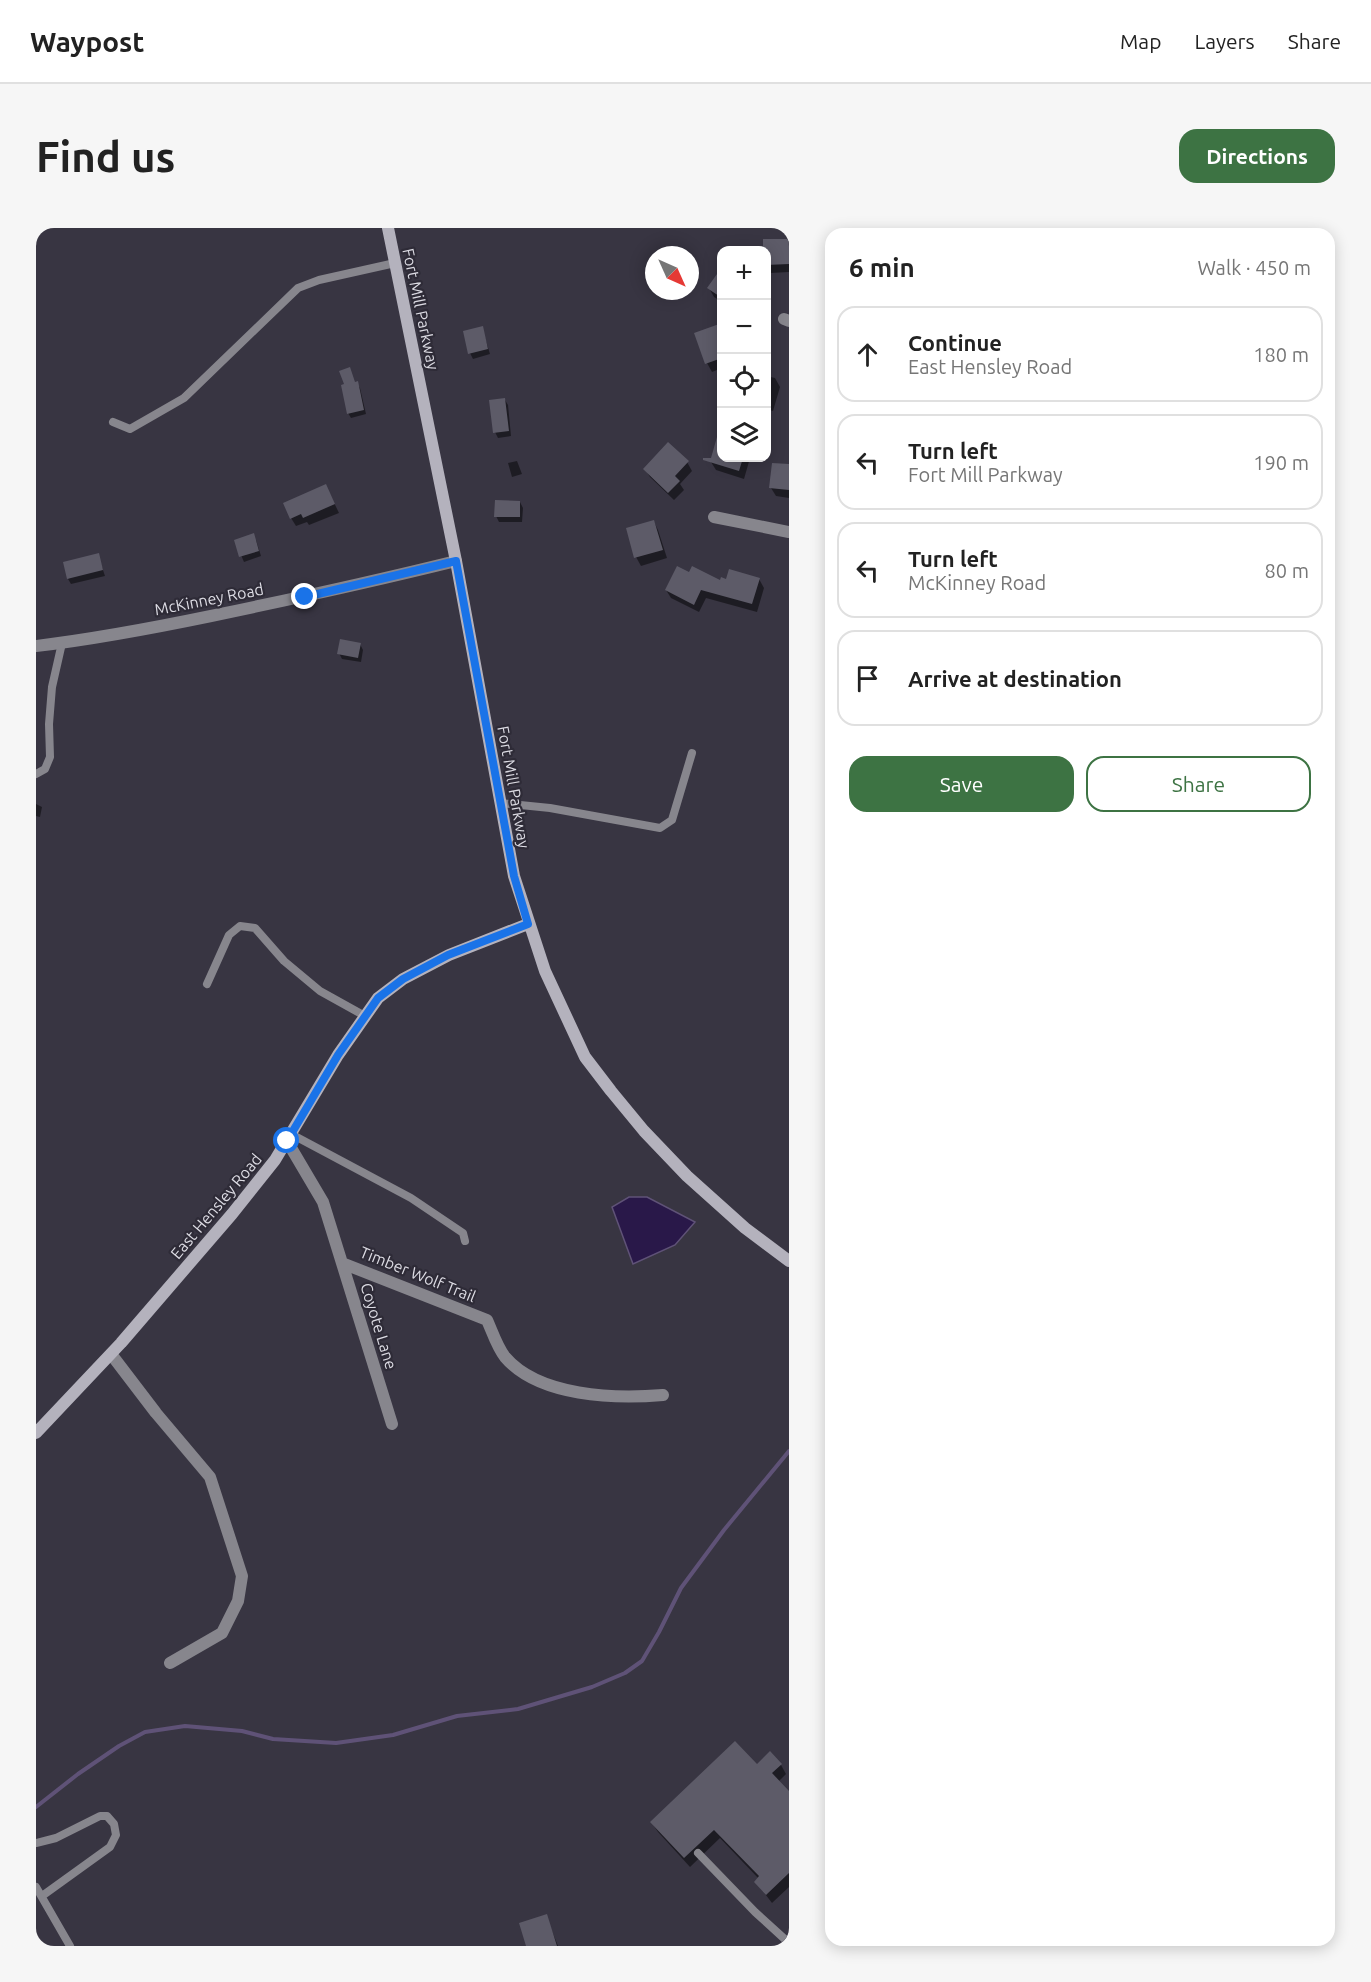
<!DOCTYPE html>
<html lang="en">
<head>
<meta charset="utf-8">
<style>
  :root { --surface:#fff; --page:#f6f6f6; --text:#222; --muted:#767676; --line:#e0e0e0; --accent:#3d7343 }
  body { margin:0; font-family:Ubuntu,sans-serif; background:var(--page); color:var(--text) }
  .controls { position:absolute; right:18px; top:18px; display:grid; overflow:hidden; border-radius:12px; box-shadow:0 3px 15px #0003 }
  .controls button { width:54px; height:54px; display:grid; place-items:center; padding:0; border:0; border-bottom:2px solid var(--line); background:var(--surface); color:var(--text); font:30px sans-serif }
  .compass { position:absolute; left:609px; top:18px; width:54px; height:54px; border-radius:50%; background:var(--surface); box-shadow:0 3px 15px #0003; rotate:135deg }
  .stop { position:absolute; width:18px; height:18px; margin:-14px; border:4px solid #1a73e8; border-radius:50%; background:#fff }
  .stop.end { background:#1a73e8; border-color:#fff; box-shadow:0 2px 6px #0008 }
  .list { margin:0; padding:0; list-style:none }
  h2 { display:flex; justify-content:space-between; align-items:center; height:78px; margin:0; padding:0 24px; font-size:26px }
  h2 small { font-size:20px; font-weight:400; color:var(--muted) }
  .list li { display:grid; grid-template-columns:39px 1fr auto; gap:18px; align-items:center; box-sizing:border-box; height:96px; margin:0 12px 12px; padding:0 12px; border:2px solid var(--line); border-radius:18px }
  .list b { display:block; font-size:22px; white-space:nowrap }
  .list p { margin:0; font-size:20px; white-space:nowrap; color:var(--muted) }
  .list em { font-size:20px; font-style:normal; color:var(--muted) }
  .actions { display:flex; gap:12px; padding:18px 24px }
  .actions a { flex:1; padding:14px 0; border:2px solid var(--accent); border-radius:18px; text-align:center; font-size:21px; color:var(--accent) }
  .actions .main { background:var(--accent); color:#fff }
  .icon { flex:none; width:33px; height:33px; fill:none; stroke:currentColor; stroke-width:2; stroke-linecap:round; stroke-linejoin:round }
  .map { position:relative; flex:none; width:753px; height:1718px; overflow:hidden; border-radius:18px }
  header { display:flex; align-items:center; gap:36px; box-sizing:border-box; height:84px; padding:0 30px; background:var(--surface); border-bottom:2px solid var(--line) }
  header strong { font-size:28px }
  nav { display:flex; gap:33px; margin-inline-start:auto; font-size:21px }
  .intro { display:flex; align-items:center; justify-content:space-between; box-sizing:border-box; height:144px; padding:0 36px }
  h1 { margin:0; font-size:42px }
  .button { padding:15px 27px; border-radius:18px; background:var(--accent); color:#fff; font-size:21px; font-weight:700 }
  main { display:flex; gap:36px; padding:0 36px }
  aside { flex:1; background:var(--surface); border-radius:18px; box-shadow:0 3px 15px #0003 }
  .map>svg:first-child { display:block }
  .water { fill:#291849; stroke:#5f5277; stroke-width:1.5 }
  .shadow { fill:#0007 }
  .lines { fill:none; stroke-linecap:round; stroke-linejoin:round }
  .stream { stroke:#5f5277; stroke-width:4 }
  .building { fill:#5d5b68 }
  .service { stroke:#87868d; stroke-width:8 }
  .minor { stroke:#87868d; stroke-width:12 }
  .secondary { stroke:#b4b2bd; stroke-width:12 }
  .route { stroke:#1a73e8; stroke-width:8 }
  .labels { text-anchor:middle; stroke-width:4.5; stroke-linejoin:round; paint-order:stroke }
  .street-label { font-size:16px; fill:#dcdbe3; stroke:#2e2b37 }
</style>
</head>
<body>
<header>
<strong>Waypost</strong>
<nav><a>Map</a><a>Layers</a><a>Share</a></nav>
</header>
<div class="intro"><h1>Find us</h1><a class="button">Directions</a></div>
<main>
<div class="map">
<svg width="753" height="1718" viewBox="0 0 753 1718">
  <rect width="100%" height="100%" fill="#383542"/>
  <!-- water -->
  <path class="water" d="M593,969H611L659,994L639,1017L597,1036L576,979Z"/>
  <!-- shadow -->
  <path class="shadow" d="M753,12V44L734,45L730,38L729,13Z
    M686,42V74L678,69L673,60Z
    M686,96V140L676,144L671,135Z
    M446,100L454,126L437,131L434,125Z
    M730,148L739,150L744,159L737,183L730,181Z
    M319,155H321L324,160L330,186L315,190L312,185Z
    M469,172L472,177L475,208L462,210L459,204Z
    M686,230H714L708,251L680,242L675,234Z
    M481,233L486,246L476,249L472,235Z
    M651,234L656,243L644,256L648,262L638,272L614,249L609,241Z
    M753,238V270L740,268L735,260Z
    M290,258L303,285L273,297L271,294L260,298L255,290Z
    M484,274L487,280L486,294H463L460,288Z
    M618,294L622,302L631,330L605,338L600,329Z
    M220,312L225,328L208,334L199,313Z
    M62,327L69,348L35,356L32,351Z
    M723,351L728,360L721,384L670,370L663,384L635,370L630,362Z
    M324,416L327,422L325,434L306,431L303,425Z
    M0,576L6,579L4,589L0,588Z
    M745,1537L750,1546L742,1554L753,1565V1659L736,1675L720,1654L723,1651L684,1610L654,1639L622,1604L616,1595L721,1538Z
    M510,1688L522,1718H492Z"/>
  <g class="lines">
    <!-- stream -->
    <path class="stream" d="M0,1579L42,1546L83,1518L109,1504L149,1498L206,1503L237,1511L300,1515L357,1507L421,1488L482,1481L556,1459L589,1445L606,1433L623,1404L645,1360L688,1302L753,1223"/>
  </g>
  <!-- building -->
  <path class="building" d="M727,11H753V36L730,37V22H727Z
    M686,39V70L671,60Z
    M686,95V130L669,136L658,105Z
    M447,98L452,121L432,126L427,103Z
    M314,139L319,154L322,153L328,182L311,186L305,157L308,156L303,143Z
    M469,170L473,203L457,205L453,172Z
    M683,202H686V230H707L703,243L667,232V230H675Z
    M632,214L653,233L639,248L644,253L632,265L607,241Z
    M736,235L753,236V262L733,260Z
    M290,256L299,276L267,290L265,286L254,291L247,275Z
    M459,272L484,273V289H458Z
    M618,292L627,322L598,330L590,300Z
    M218,305L223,323L203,329L198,312Z
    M63,325L67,342L31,351L27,334Z
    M641,338L653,344L656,338L684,352L685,349L690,351L693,341L724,350L716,376L665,362L658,377L629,362Z
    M304,411L325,415L322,430L301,426Z
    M699,1513L721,1536L734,1523L746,1536L736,1545L753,1563V1645L730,1667L718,1654L723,1648L678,1602L648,1630L614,1594Z
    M511,1686L521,1718H490L483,1695Z"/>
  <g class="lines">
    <!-- service -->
    <path class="service" d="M77,194L94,201L148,170L262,60L283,52L359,35
      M0,546L9,541L14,529L13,496L16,459L26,415
      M464,575L514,580L624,600L636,592L656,525
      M171,756L193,707L204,698L219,700L248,733L284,763L329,788
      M255,906L375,970L427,1005L429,1013
      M0,1615L20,1610L64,1588H71L78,1596L80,1607L74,1619L6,1668
      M662,1625L719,1684L753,1715
      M0,1659L34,1718"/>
    <!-- minor -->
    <path class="minor" d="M748,91L753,93
      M678,289L753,304
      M0,418C59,411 117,400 175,388C257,371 339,353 420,333
      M251,913L287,974L356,1196
      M306,1035L451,1092C456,1103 461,1119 469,1129C503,1169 579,1171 627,1167
      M75,1126L120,1185L174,1249L206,1348L202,1373L186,1405L134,1435"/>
    <!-- secondary -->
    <path class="secondary" d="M352,0L420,333L478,648L509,743L549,829L575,863L608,903L651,948L709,1000L753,1033
      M0,1205L85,1115L196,986L239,932L302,827L342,770L367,751L413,727L492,696"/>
  </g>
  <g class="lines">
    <!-- route -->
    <path class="route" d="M251,913L302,827L342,770L367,751L412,727L492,696L478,648L420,333L269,369"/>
  </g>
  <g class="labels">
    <!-- street labels -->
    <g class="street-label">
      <text transform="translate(385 81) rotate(78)" y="6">Fort Mill Parkway</text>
      <text transform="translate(173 371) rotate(-11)" y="6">McKinney Road</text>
      <text transform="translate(478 559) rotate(80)" y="6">Fort Mill Parkway</text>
      <text transform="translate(180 978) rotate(-50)" y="6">East Hensley Road</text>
      <text transform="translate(382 1046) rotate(22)" y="6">Timber Wolf Trail</text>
      <text transform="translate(343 1098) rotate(73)" y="6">Coyote Lane</text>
    </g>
  </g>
</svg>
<div class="controls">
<button>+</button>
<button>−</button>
<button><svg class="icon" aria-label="locate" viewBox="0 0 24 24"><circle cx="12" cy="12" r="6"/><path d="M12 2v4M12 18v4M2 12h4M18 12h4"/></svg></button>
<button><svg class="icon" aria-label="layers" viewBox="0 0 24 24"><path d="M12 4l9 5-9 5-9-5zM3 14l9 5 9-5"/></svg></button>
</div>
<svg class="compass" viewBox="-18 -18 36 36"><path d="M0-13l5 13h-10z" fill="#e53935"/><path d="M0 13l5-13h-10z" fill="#767676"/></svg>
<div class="stop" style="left:251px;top:913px"></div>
<div class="stop end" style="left:269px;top:369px"></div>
</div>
<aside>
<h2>6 min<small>Walk · 450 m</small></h2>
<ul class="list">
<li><svg class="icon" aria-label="ahead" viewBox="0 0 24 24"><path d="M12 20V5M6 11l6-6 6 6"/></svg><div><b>Continue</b><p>East Hensley Road</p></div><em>180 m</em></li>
<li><svg class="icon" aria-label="left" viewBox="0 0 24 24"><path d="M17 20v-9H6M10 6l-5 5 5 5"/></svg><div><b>Turn left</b><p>Fort Mill Parkway</p></div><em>190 m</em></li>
<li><svg class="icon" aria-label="left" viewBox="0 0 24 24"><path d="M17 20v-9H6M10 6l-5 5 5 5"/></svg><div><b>Turn left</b><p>McKinney Road</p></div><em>80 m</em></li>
<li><svg class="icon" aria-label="arrive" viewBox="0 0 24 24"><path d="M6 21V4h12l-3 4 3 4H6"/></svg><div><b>Arrive at destination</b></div></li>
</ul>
<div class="actions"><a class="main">Save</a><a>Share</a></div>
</aside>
</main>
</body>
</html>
